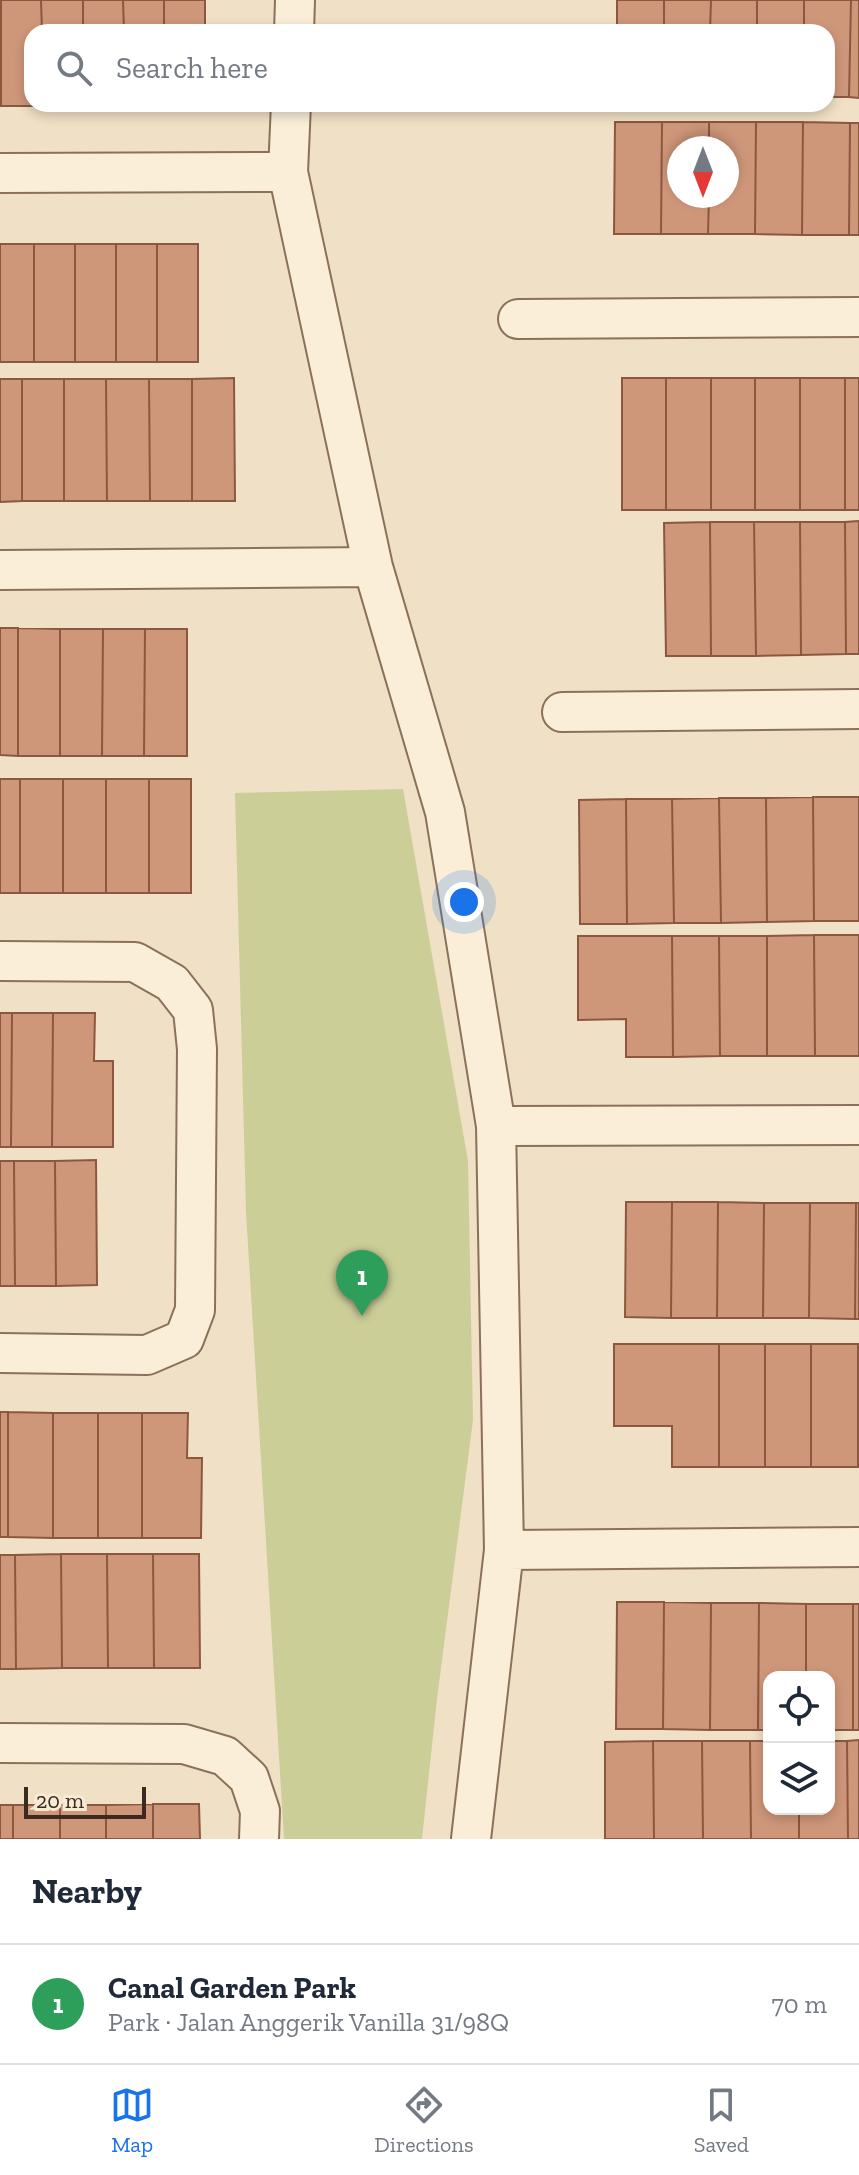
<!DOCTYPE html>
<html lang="en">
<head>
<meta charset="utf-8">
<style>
  :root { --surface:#fff; --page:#f6f6f7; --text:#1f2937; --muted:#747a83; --line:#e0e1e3; --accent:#1a73e8 }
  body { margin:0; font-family:"Zilla Slab",serif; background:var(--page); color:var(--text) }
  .controls { position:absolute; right:24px; bottom:24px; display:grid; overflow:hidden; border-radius:16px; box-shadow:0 4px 12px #0003 }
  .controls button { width:72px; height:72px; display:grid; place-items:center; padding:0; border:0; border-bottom:2px solid var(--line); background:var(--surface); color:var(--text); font:40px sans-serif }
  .compass { position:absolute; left:667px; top:136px; width:72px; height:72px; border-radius:50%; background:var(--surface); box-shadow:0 4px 12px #0003; rotate:180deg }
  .scale { position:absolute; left:24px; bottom:20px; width:122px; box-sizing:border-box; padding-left:8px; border:4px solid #3b2a1f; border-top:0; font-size:22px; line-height:28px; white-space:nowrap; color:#3b2a1f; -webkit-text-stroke:6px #f7ebd5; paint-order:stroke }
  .you { position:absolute; left:464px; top:902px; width:28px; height:28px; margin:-20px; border:6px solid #fff; border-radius:50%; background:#1a73e8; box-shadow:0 0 0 12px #1a73e833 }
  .badge { display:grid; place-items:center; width:52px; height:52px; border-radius:50%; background:var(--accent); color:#fff; font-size:26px; font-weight:700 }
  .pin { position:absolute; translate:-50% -66px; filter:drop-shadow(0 2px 4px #0008) }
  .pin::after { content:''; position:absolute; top:42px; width:28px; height:24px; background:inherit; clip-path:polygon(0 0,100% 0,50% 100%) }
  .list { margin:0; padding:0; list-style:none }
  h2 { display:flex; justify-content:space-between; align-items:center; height:104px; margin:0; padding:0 32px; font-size:34px }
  h2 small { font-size:26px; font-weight:400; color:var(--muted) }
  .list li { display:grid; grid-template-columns:52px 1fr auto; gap:24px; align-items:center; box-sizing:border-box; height:120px; padding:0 32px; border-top:2px solid var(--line) }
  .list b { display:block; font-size:30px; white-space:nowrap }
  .list p { margin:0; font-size:26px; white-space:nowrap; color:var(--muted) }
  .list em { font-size:26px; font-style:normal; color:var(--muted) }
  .icon { flex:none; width:44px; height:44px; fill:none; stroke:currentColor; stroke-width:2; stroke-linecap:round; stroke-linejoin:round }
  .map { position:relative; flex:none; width:859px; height:1839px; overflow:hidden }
  .search { position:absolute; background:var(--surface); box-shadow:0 4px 12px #0003; left:24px; right:24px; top:24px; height:88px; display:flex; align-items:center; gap:20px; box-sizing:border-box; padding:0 28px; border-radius:24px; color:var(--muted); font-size:30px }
  .sheet { height:224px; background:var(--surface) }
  nav { display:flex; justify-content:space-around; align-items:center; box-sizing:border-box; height:112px; border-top:2px solid var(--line); background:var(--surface); font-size:22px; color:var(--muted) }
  nav a { display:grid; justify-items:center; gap:4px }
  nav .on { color:var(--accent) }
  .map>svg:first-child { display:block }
  .green { fill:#ccce98 }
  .building { fill:#cf977a; stroke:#8b583f; stroke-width:2 }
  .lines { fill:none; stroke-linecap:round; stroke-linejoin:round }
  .minor-casing { stroke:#8b715a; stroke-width:42 }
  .minor { stroke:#faeed9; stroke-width:38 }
</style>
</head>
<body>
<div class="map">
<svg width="859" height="1839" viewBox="0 0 859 1839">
  <rect width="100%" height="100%" fill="#f0e0c5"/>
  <!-- green -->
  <path class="green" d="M403,789L468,1161L473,1420L437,1699L422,1839H284L246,1212L235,793Z"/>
  <!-- building -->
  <path class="building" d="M0,0H1V106H0Z
    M1,0H41L42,32H32V104H42V106H1Z
    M41,0H83V32H42Z
    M83,0H123L124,32H83Z
    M123,0H164V32H124Z
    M164,0H205V32H164Z
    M617,0H664V32H617Z
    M664,0H711L710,32H664Z
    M711,0H757V32H710Z
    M757,0H804V32H757Z
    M804,0H851L849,97H827V32H804Z
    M851,0H859V98L849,97Z
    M615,122H662L661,234H614Z
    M662,122H709V148H679V196H709L708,234H661Z
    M709,122H756L755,234H708L709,196H727V148H709Z
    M756,122H803L802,235L755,234Z
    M803,122L850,123L849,235H802Z
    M850,123H859V235H849Z
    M0,244H34V362H0Z
    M34,244H75V362H34Z
    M75,244H116V362H75Z
    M116,244H157V362H116Z
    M157,244H198V362H157Z
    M234,378L235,501H192V379Z
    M622,378H666V510H622Z
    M666,378H711V510H666Z
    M711,378H755V510H711Z
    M755,378H800V510H755Z
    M800,378H845V510H800Z
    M845,378H859V510H845Z
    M0,379H22V501L0,502Z
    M22,379H64V501H22Z
    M64,379H106L107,501H64Z
    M106,379H149L150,501H107Z
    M149,379H192V501H150Z
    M859,521V654H846L845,522Z
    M710,522L711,656H666L664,523Z
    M710,522H754L756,656H711Z
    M754,522H800L801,655L756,656Z
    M800,522H845L846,654L801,655Z
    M0,628H18V756L0,755Z
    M18,628L60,629V756H18Z
    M60,629H103L102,756H60Z
    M103,629H145L144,756H102Z
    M145,629H187V756H144Z
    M0,779H20V893H0Z
    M20,779H63V893H20Z
    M63,779H106V893H63Z
    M106,779H149V893H106Z
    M149,779H191V893H149Z
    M813,797L814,921L767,922L766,798Z
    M813,797H859V921H814Z
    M719,798L721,923H674L672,799Z
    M719,798H766L767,922L721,923Z
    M626,799L627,924H580L579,800Z
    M626,799H672L674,923L627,924Z
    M814,935L815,1056H767V936Z
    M814,935H859V1056H815Z
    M578,936H672L673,1057H626V1019L578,1020Z
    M672,936H719L720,1056L673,1057Z
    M719,936H767V1056H720Z
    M0,1013H12L11,1147H0Z
    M12,1013H53L52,1147H11Z
    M53,1013H95L94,1061H113V1147H52Z
    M96,1160L97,1285L56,1286L55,1161Z
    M0,1161H14L15,1286H0Z
    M14,1161H55L56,1286H15Z
    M626,1202H672L671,1318L625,1317Z
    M672,1202H718L717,1318H671Z
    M718,1202L764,1203L763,1318H717Z
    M764,1203H810L809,1318H763Z
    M810,1203H856L855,1319L809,1318Z
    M856,1203H859V1319H855Z
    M614,1344H719V1467H672V1426H614Z
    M719,1344H765V1467H719Z
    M765,1344H811V1467H765Z
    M811,1344H858V1467H811Z
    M858,1344H859V1467H858Z
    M0,1412H8V1537H0Z
    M8,1412L53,1413V1538L8,1537Z
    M53,1413H98V1538H53Z
    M98,1413H142V1538H98Z
    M142,1413H188L187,1458H202L201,1538H142Z
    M61,1554H107L108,1668H62Z
    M61,1554L62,1668L16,1669L15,1555Z
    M107,1554H153L154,1668H108Z
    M153,1554H199L200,1668H154Z
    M0,1555H15L16,1669H0Z
    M617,1602H664L663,1729H616Z
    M664,1602L711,1603L710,1730L663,1729Z
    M711,1603H759L758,1730H710Z
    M759,1603L806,1604V1677H769V1730H758Z
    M806,1604H853V1730H829V1677H806Z
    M853,1604H859V1730H853Z
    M859,1740V1839H848L847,1741Z
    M653,1741L654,1839H605V1742Z
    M653,1741H702L703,1839H654Z
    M702,1741H750L751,1839H703Z
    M750,1741H769V1809H799V1839H751Z
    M829,1741H847L848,1839H799V1809H829Z
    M153,1804H199L200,1839H153Z
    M153,1804V1839H106V1805Z
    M0,1805H13V1839H0Z
    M13,1805H60V1839H13Z
    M60,1805H106V1839H60Z"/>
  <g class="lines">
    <defs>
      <path id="minor" d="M294,32L295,0
        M291,104L288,172L373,567L445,812L496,1126L504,1550L471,1839
        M0,173L288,172
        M518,319L859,317
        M0,570L373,567
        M562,712L859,709
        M0,961L135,962L172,983L193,1010L197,1049L195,1310L184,1339L147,1355L0,1353
        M496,1126L859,1125
        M504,1550L859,1547
        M0,1743L184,1744L225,1756L249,1778L260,1811L259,1839"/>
    </defs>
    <!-- minor casing -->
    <use href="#minor" class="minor-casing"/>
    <!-- minor -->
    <use href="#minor" class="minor"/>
  </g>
</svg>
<div class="controls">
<button><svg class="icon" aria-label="locate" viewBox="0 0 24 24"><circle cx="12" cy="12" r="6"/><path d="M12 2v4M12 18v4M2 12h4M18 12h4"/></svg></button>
<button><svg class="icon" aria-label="layers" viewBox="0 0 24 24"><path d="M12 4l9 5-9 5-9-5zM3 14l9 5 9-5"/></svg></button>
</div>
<svg class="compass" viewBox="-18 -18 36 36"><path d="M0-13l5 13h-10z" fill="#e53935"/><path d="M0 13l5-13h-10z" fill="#747a83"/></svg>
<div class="scale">20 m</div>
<div class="you"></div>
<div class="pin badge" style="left:362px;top:1316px;background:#2e9e5b">1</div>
<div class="search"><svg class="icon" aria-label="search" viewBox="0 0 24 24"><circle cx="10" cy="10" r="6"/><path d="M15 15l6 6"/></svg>Search here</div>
</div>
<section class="sheet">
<h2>Nearby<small></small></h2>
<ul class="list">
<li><span class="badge" style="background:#2e9e5b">1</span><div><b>Canal Garden Park</b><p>Park · Jalan Anggerik Vanilla 31/98Q</p></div><em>70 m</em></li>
</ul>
</section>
<nav>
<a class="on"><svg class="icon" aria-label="map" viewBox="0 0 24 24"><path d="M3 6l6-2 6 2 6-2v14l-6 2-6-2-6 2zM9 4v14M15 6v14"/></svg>Map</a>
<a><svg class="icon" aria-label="directions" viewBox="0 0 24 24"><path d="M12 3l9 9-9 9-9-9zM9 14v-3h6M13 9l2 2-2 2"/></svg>Directions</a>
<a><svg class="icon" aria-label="saved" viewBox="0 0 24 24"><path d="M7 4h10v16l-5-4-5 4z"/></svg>Saved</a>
</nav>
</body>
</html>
